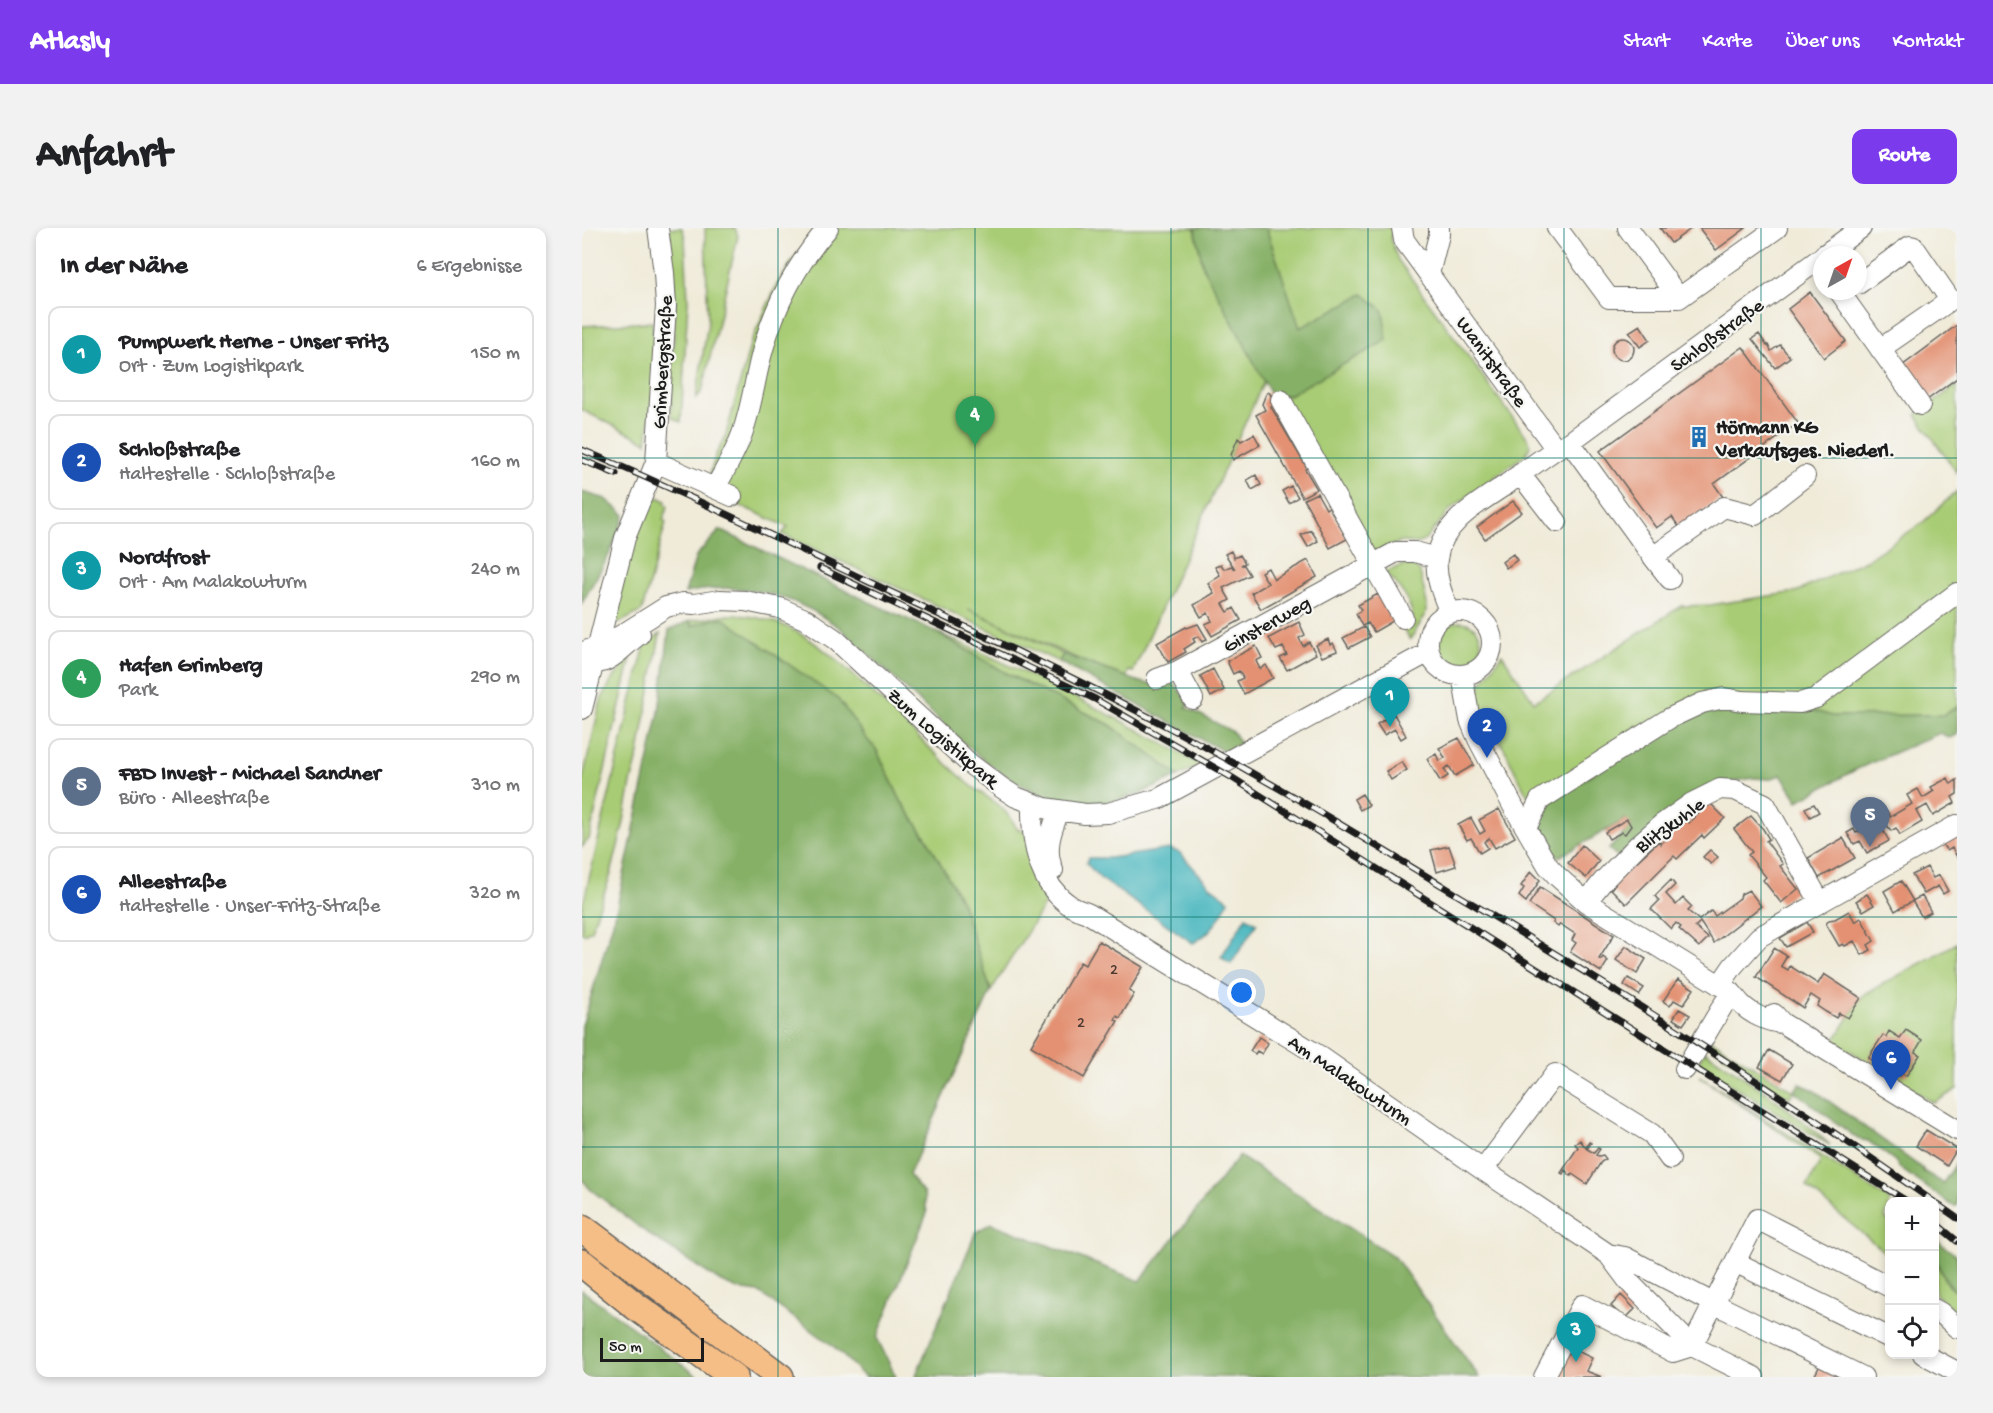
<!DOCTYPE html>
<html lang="de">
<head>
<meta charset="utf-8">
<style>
  :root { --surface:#fff; --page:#f2f2f2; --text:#202124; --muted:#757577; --line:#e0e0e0; --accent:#7c3aed }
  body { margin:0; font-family:"Gochi Hand",sans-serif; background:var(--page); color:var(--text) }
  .controls { position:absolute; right:18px; bottom:18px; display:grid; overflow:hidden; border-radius:12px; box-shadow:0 3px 9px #0003 }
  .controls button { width:54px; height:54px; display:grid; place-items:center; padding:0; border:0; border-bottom:2px solid var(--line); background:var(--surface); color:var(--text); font:30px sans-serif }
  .compass { position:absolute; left:1231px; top:18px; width:54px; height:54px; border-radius:50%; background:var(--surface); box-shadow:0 3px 9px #0003; rotate:40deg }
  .scale { position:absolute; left:18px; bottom:15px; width:104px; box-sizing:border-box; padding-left:6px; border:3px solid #1c1c1c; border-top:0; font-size:16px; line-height:21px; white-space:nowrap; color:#1c1c1c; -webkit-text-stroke:4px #f6f6f2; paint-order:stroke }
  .you { position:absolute; left:660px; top:765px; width:21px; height:21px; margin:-15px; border:4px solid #fff; border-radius:50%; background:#1a73e8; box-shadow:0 0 0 9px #1a73e833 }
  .badge { display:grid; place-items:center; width:39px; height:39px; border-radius:50%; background:var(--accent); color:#fff; font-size:20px; font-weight:700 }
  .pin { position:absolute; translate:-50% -50px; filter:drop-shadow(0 2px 3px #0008) }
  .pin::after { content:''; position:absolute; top:32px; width:21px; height:18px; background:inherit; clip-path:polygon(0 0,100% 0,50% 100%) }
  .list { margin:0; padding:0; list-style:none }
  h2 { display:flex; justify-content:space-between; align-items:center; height:78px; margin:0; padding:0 24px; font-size:26px }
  h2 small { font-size:20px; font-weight:400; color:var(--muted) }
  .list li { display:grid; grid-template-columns:39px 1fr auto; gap:18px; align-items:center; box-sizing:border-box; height:96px; margin:0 12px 12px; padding:0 12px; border:2px solid var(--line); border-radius:12px }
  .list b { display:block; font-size:22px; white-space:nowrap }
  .list p { margin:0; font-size:20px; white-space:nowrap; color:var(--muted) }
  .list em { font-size:20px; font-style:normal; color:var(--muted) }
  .icon { flex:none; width:33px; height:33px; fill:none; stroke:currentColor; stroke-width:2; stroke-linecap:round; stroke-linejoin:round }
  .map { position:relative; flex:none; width:1375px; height:1149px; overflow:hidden; border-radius:12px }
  header { display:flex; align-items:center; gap:36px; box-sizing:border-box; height:84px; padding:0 30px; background:var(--accent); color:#fff }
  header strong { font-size:28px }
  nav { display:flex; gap:33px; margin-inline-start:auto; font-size:21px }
  .intro { display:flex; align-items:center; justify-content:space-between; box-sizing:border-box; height:144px; padding:0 36px }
  h1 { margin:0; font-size:42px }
  .button { padding:15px 27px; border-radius:12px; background:var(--accent); color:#fff; font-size:21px; font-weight:700 }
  main { display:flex; gap:36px; padding:0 36px }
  aside { flex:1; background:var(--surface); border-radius:12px; box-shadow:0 3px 9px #0003 }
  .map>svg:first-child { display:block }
  .green { fill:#a8cc75; stroke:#627448; stroke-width:1.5 }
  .forest { fill:#86b066; stroke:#516641; stroke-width:1.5 }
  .water { fill:#46b6be; stroke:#31696d; stroke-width:1.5 }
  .building { fill:#e39172 }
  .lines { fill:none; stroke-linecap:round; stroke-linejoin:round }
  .minor-casing { stroke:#66645e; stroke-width:22 }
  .highway-casing { stroke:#66645e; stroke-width:30 }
  .minor { stroke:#fff; stroke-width:20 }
  .highway { stroke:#f6be87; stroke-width:27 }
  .rail-casing { stroke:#1c1c1c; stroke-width:7 }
  .rail { stroke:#f6f6f2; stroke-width:4.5; stroke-dasharray:14; stroke-linecap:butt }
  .grid { fill:none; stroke:#0f766e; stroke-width:1.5; stroke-opacity:0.55 }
  .labels { text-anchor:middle; stroke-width:4.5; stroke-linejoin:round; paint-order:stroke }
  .number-label { font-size:16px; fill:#4e3932 }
  .street-label { font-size:20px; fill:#1c1c1c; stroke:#f6f6f2 }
  .poi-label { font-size:20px; font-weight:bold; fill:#1c1c1c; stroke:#f6f6f2; text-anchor:start }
</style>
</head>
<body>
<header>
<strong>Atlasly</strong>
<nav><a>Start</a><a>Karte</a><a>Über uns</a><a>Kontakt</a></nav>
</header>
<div class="intro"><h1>Anfahrt</h1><a class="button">Route</a></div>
<main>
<aside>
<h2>In der Nähe<small>6 Ergebnisse</small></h2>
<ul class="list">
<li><span class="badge" style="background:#0f9aa8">1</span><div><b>Pumpwerk Herne - Unser Fritz</b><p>Ort · Zum Logistikpark</p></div><em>150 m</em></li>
<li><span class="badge" style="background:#1a4fb4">2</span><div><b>Schloßstraße</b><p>Haltestelle · Schloßstraße</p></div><em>160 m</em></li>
<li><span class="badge" style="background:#0f9aa8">3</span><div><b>Nordfrost</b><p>Ort · Am Malakowturm</p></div><em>240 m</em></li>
<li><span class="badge" style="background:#2e9e5b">4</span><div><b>Hafen Grimberg</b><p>Park</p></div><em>290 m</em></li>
<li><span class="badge" style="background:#5c6f8a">5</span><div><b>FBD Invest - Michael Sandner</b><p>Büro · Alleestraße</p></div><em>310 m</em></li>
<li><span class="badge" style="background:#1a4fb4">6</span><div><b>Alleestraße</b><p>Haltestelle · Unser-Fritz-Straße</p></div><em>320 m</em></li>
</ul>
</aside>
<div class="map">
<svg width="1375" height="1149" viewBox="0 0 1375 1149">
  <rect width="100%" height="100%" fill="#f6f6f2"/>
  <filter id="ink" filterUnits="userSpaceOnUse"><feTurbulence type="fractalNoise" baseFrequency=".0167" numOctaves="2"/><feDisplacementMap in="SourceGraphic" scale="12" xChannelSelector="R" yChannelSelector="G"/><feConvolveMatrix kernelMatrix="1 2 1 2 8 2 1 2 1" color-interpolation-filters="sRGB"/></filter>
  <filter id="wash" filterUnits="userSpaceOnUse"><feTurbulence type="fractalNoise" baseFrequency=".008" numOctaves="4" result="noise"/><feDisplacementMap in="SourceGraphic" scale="24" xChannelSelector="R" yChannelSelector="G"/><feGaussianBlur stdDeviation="1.35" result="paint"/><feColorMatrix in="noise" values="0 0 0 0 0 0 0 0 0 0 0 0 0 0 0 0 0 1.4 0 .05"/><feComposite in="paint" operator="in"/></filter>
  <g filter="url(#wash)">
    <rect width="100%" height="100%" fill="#f0ebd9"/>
    <!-- green -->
    <path class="green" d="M87,0H100L103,10L106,73L99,194L89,189L93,72Z
      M123,0H153L156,8L120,164L114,170L126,94Z
      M236,0H613L621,39L682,153L551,444L547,443L543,452L386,381L481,426L477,434L200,306L206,299L123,262L134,226L143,210L169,114L195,56L212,30Z
      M684,0H811L809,12L816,32L947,212L948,218L944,226L869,281L843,312L837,315L818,314L792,325L701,167L781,67L718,101Z
      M70,94L75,140L65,214L0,182V98Z
      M1375,157V245L1334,187Z
      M1375,263V479L1361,487L1250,488L1225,481L1197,485L1132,476L957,587C946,568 934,548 926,528C914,501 890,491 899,456L920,426L952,474L1099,378L1128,377L1214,364L1286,331L1340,295Z
      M76,269L84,273L83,276L86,278L81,292L84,294L60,383L37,395L31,389L41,340L65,279L71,271Z
      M825,336L835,340L838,344L845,376L843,388L828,412L821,400L831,395C832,377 816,355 802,344Z
      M141,387C167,386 193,392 215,404C242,419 264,440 286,461C320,492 352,526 386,555C405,571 424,577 435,601L443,603L469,666L409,763L379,673L345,611L319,573L294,521L141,390L110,398L108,393Z
      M857 415a21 21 0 1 1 42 0a21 21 0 1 1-42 0Z
      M350,402C441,443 532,486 619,537L597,548L528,497L426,446Z
      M78,406L57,525L49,555L41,598L29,646L9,702L2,706L0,705V680L63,416Z
      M49,429L7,611L0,619V554L19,472L30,452Z
      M1375,715V861L1352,875L1252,813L1281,767Z
      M1130,813L1212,863L1207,870L1127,817Z
      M1123,823C1167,852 1210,881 1248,917L1115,836Z
      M1117,848L1309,973L1308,974L1303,990L1307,994V1028L1225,959L1239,932Z
      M1353,1031L1364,1055L1375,1065V1086L1353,1066Z"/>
    <!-- forest -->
    <path class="forest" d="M613,0H684L718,100L781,66L801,82L805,112L707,167H701L692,172L621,39Z
      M0,264L24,271L43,287L26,329L0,375Z
      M138,302L296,378L350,402L426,446L528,497L597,548C566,563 533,578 497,575C432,568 386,519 341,477C313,451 285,425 257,399C246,393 237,385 225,380C187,360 145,356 103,365L114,328Z
      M141,390L256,471L284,510L294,521L319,573L345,611L379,673L409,763L327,947L342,966L345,985L295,1110L314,1149H283L250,1117L176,1064L156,1061L139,1054L66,1006L8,961L0,951V798L34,684L77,484L87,402L108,393L110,398L131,391Z
      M481,426L558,454C590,462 586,441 607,477L604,479L651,504L658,516L643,524L477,434Z
      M1132,476L1197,485L1225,481L1250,488L1361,487L1375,479V506L1368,510L1358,505L1273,542L1216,573L1199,547L1187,551L1171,550L1143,555L1035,628L1027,621L1049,598L1044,591L977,629L973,627C962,608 951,598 963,577L1078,503Z
      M1218,856L1230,861L1341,941V943L1361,955L1374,936L1375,937V978H1371L1319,941L1313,933L1286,913L1276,911L1212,863Z
      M657,928L813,1029L897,1149H336L334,1147L394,1004L409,995L558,1053Z
      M1353,1011L1375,1028V1065C1359,1049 1352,1034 1353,1011Z
      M0,1062L117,1149H0Z"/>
    <!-- water -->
    <path class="water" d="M588,621L598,625L628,658L647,672C638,690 630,705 611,715L518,650L504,635L507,630H528Z
      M664,689L675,695L649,736L639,729Z"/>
    <g id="blocks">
      <!-- building -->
      <path class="building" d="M1078,0H1110L1089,15Z
        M1117,0H1164L1134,22Z
        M1228,64L1264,113L1242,130L1206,81Z
        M1058,97L1068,112L1058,119L1047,104Z
        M1375,97V150L1345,172L1320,138Z
        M1177,106L1185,118L1186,117L1189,123L1198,117L1208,129L1193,140L1170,111Z
        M1030 121a11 11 0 1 1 22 0a11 11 0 1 1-22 0Z
        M1161,119L1216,195L1132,256L1141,269L1098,300L1090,289L1074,300L1018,223Z
        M687,164L694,176L689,179L725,240L723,241L735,261L720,269L674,187L683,182L680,176L684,166Z
        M672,206L678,217L651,232L649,227L656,210L659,213Z
        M674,247L679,257L670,262L665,252Z
        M709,258L716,269L707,275L700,263Z
        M735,265L744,281L747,279L765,311L748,320L722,271Z
        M931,273L940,284L903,311L895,299Z
        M729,302L736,313L726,319L719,307Z
        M649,323L652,330L658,327L663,335L659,337H662L668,347L641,360L648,372L641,376L646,384L652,380L659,392L630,408L623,396L630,393L626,385L619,389L612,377L632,365L626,355L638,347L633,339L639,336L642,341L649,338L653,341L643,326Z
        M931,326L935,332L924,340L920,334Z
        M726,332L735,349L679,381L669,365L686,355L679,344L686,340L692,351Z
        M796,366L811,393L792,404L786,395L780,398L774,386L779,382L776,377Z
        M717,394L723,407L717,410L721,418L727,414L734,426L705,442L698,430L705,427L701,419L694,422L687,410Z
        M616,396L625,411L620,414L616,408L611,411L613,414L602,421L604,424L586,434L575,415L604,399L605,400Z
        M782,399L788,409L767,420L761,410Z
        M746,411L748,417L751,415L755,423L740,429L734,417Z
        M674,418L680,430L674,433L678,441L684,437L691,450L662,466L655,453L661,450L657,443L651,446L645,433Z
        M631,441L642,462L629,469L618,448Z
        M812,486L824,508L819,511L813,501L802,507L795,496Z
        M877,510L892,537L873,548L867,538L862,541L866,548L858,553L845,531L854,526L857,533L863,530L857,520Z
        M820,534L825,542L809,552L804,543Z
        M1366,550L1369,556L1375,552V566L1370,569L1373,575L1351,588L1345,577L1340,580L1334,583L1340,594L1318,607L1314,600L1309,603L1305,597L1300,600L1307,613L1285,625L1278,613L1272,616L1265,605L1272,601L1274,605L1296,593L1293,587L1298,584L1299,586L1305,583L1308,589L1330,576L1325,567L1336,561L1341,570L1352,563L1349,559Z
        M780,566L787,577L778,582L772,571Z
        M1127,574L1143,590L1122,610L1120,607L1095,631L1092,628L1044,676L1029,661L1037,650L1077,613L1079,616L1093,601L1104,592L1107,595Z
        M1232,576L1237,584L1228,589L1223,580Z
        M917,581L933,609L913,620L907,610L902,614L906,620L898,625L889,610L885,612L876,597L889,590L898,606L903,603L897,592Z
        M1169,588L1181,601L1187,611L1184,613L1201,636L1198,638L1216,661L1199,675L1181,652L1184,649L1166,627L1170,624L1152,601Z
        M1045,591L1049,598L1043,606L1040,604L1027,611L1023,604Z
        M1375,608V629L1370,620L1365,623L1360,616Z
        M1261,610L1273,630L1237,650L1226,630Z
        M1000,617L1017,633L1004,650L986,635Z
        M867,618L874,638L855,644L849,622Z
        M1128,622L1136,629L1129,636L1121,629Z
        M1345,639L1351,650L1357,647L1366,663L1361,666L1356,658L1342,666L1330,647Z
        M949,643L958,652L944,674L937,668L942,660L939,658Z
        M1089,652L1093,657L1084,666L1094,677L1101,670L1110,679L1106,683L1117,692L1129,683L1133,688L1158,670L1159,666L1167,662L1179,678L1132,715L1118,694L1113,699L1126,710L1117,719L1097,701L1099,699L1094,695L1089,701L1069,681L1077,673L1073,668Z
        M1319,653L1331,673L1313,683L1302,663Z
        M958,659L1032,707L1017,731L1019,732L1021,729L1026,733L1019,744L988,724L994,715L990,712L993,706L978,696L976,699L971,695L972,693L947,676Z
        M1285,666L1292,677L1281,683L1274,673Z
        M1340,668L1349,684L1340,689L1330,673Z
        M1267,683L1273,694L1279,690L1292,713L1286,717L1289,722L1280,727L1272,713L1263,718L1261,716L1257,718L1244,696L1247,692L1253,691Z
        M1225,694L1231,704L1204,719L1198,710Z
        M517,713L561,739L547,763L552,766L538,790L535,788L533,792L536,793L502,850L449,818L498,734L503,737Z
        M1044,718L1064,731L1055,746L1034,732Z
        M1192,720L1205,728L1199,738L1206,742L1208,738L1236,756L1242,746L1279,770L1266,790L1257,785L1254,790L1244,784L1235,778L1238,773L1229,767L1221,780L1174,749Z
        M1046,750L1062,760L1057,767L1042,757Z
        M1096,751L1112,761L1101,777L1092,772L1088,778L1081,773Z
        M1097,781L1108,787L1101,797L1091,791Z
        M1324,802L1340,812L1333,824L1338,827L1324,848L1319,845L1318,848L1286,830L1301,807L1304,809L1307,803L1318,810Z
        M677,809L686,815L680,826L675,823L673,826L668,823Z
        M1187,822L1210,836L1200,852L1177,839Z
        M1344,902L1375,921L1365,938L1334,918Z
        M998,912L1004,920L1007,914L1009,915L1005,921L1012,925L1016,920L1018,921L1014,927L1017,928L1021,927L1024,931L1019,934L1005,956L990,946L989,948L983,942L981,946L979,945L996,919L993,916Z
        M1039,1067L1053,1081L1043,1091L1029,1078Z
        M987,1119L1010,1130L1004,1143L1020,1149H967Z
        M1238,1137L1262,1149H1232Z"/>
    </g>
  </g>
  <g filter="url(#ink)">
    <use href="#blocks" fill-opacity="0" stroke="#66645e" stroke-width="1.5"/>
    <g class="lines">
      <defs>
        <path id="minor" d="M820,0L822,12L974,221
          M975,0L1027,70H1097L1195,0
          M1046,0L1097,70
          M1242,27L1279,0
          M847,46L857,7V0
          M1276,56L1328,18L1332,19L1367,70L1366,74L1298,121
          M1257,63L1338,177
          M699,172L821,390
          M988,214L1071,329L1142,279L1173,287L1223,248
          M74,234L150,268
          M938,246L975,294
          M133,260C143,242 153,225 160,206C170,178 173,149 181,121C193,77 216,34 246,0
          M1071,329L1088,351
          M846 415a32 32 0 1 1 64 0a32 32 0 1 1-64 0Z
          M868,385C861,368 853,350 855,331C859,295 898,274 925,256C941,244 958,232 974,221L988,214L1240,29
          M2,424L38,408L84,379L101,375L112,376L138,372L163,373L198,380L225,392L254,412L388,536L420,560L434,569L463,580L503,586L526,585L576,571L847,424
          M2,434C28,440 38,420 58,406
          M596,443L611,471
          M880,447L888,492L896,511L931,578L966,638L975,648L1004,674L1149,764C1153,768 1155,772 1159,776C1169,786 1186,794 1200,795
          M575,451L596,443L814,324H833L855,330
          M0,481L43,310L74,234L84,78L82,45L76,0
          M450,576C449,612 456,657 489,678C494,682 502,683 507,686L736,827L901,942L1026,1026L1047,1054L1110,1118L1172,1149
          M944,600L958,572L1088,490L1120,475L1142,470L1160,473L1218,475L1234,470L1375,365
          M471,642C462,622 469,603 477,583
          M1004,674L1022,652L1056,617L1079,597L1110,575L1138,561L1153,562L1183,576L1238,674
          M1138,757L1151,738L1177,709L1375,597
          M1192,786L1200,795L1375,902
          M1103,841L1149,764
          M901,942L973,846L1070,906L1088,931
          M1026,1026L1043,1029L1131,1075L1281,1149
          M1153,1034L1175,991L1308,1059
          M1352,1081L1359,1085L1375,1100
          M1341,1126L1375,1144
          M962,1149L1000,1077L1091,1124L1110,1118L1153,1034L1308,1110"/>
        <path id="highway" d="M0,1000L198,1149
          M0,1035L52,1077L152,1149"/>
      </defs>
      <!-- minor casing -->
      <use href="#minor" class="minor-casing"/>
      <!-- highway casing -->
      <use href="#highway" class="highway-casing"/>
      <!-- minor -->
      <use href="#minor" class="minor"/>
      <!-- highway -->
      <use href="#highway" class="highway"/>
      <defs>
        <path id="rail" d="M0,222C96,262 189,307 283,352C384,399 486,446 584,498C683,550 778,608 874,666C1037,763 1197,864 1352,974
          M0,232L34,246
          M238,340L513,471L649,549L1326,974
          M1352,974L1375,990
          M1352,994L1375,1013"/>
      </defs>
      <!-- rail casing -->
      <use href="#rail" class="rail-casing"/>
      <!-- rail -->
      <use href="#rail" class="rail"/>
    </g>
  </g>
  <!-- grid -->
  <path class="grid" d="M196,0V1149M393,0V1149M589,0V1149M786,0V1149M982,0V1149M1179,0V1149M0,230H1375M0,460H1375M0,689H1375M0,919H1375"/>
  <!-- icons -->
  <defs>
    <symbol id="building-bare" viewBox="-9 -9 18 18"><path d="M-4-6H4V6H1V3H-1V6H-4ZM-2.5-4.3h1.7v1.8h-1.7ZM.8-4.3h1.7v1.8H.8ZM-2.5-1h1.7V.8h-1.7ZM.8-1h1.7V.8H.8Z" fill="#1f6fb2" stroke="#f6f6f2" stroke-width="2.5" paint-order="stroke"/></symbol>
  </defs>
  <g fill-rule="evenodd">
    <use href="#building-bare" x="1102" y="194" width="30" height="30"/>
  </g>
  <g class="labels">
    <!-- number labels -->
    <g class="number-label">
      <text x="532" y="746">2</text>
      <text x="499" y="799">2</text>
    </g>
    <!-- street labels -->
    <g class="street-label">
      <text transform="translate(1134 106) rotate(-36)" y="7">Schloßstraße</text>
      <text transform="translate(911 133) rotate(54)" y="7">Wanitstraße</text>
      <text transform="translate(79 134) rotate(-87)" y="7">Grimbergstraße</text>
      <text transform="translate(684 395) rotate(-29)" y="7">Ginsterweg</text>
      <text transform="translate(362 509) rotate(41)" y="7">Zum Logistikpark</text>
      <text transform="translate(1087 596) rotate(-36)" y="7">Blitzkuhle</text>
      <text transform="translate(769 851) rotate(34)" y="7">Am Malakowturm</text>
    </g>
    <!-- poi labels -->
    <g class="poi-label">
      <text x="1134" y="205">Hörmann KG<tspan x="1134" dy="23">Verkaufsges. Niederl.</tspan></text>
    </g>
  </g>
</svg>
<div class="controls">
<button>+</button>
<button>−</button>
<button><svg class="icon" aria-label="locate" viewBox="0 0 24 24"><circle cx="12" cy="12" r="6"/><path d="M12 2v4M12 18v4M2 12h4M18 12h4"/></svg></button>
</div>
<svg class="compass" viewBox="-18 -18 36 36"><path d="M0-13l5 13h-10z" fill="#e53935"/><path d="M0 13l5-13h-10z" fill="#757577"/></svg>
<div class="scale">50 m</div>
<div class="you"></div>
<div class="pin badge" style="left:808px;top:499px;background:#0f9aa8">1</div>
<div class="pin badge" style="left:905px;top:530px;background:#1a4fb4">2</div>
<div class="pin badge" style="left:994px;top:1134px;background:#0f9aa8">3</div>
<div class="pin badge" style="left:393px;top:218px;background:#2e9e5b">4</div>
<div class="pin badge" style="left:1288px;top:619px;background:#5c6f8a">5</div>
<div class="pin badge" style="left:1309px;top:862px;background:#1a4fb4">6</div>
</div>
</main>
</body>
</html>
